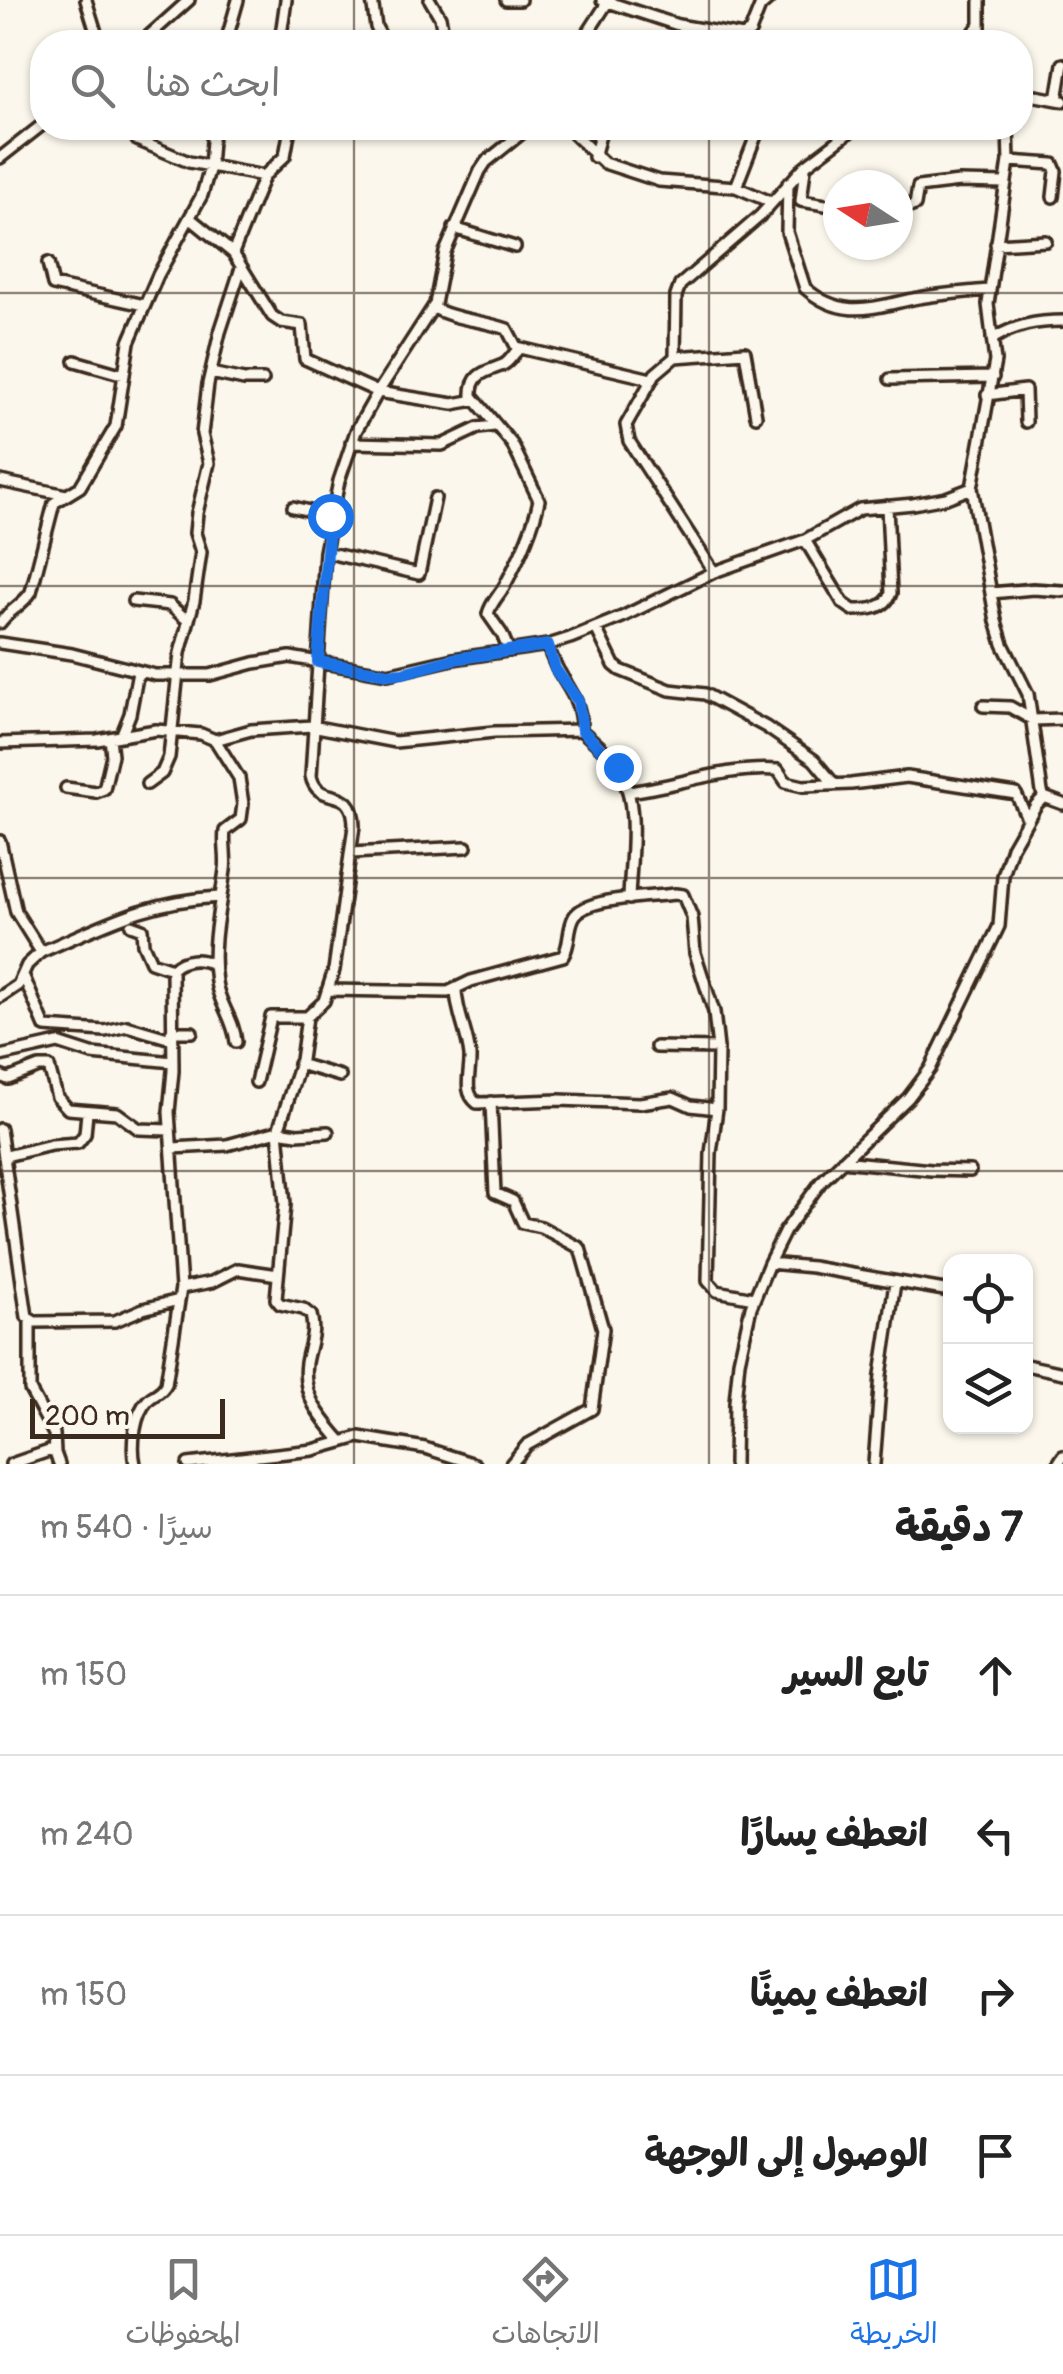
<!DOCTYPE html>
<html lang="ar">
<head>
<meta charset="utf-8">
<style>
  :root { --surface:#fff; --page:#f6f6f6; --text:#222; --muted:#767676; --line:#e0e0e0; --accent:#1a73e8 }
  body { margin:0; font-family:Pangolin,"Playpen Sans Arabic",sans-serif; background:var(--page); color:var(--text); direction:rtl }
  .controls { position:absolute; right:30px; bottom:30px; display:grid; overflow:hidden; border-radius:20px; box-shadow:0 2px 8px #0004 }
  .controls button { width:90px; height:90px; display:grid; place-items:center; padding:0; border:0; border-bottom:2px solid var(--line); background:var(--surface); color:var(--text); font:50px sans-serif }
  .compass { position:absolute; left:823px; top:170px; width:90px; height:90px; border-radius:50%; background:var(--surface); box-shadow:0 2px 8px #0004; rotate:282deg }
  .scale { position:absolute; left:30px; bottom:25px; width:195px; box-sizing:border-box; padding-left:10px; border:5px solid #3b2a1e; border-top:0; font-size:28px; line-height:35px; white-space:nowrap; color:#3b2a1e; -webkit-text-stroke:8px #fbf7ec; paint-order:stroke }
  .stop { position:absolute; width:30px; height:30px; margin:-22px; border:8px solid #1a73e8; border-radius:50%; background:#fff }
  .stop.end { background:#1a73e8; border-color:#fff; box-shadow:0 2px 10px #0008 }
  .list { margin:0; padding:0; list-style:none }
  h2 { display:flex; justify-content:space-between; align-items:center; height:130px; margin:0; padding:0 40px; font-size:42px }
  h2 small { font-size:32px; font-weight:400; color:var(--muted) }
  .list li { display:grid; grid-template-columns:65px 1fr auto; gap:30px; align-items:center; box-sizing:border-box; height:160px; padding:0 40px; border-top:2px solid var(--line) }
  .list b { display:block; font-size:38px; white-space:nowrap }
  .list em { font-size:32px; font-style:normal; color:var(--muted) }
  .icon { flex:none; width:55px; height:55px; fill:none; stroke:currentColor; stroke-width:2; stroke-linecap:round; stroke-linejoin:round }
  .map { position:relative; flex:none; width:1063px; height:1464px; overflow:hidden; direction:ltr }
  .search { position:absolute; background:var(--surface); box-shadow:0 2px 8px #0004; left:30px; right:30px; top:30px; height:110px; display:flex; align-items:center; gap:25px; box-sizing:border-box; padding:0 35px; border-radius:40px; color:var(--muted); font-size:38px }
  .sheet { height:770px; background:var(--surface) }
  nav { display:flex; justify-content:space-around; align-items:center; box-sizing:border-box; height:140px; border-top:2px solid var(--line); background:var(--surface); font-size:28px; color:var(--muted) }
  nav a { display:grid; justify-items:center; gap:5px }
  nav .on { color:var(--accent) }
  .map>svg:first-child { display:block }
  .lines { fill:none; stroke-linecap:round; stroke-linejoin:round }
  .minor-casing { stroke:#3b2a1e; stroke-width:16 }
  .minor { stroke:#fbf7ec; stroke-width:9 }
  .route { stroke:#1a73e8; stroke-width:12 }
  .grid { fill:none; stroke:#3b2a1e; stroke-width:2.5; stroke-opacity:0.55 }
</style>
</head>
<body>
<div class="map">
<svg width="1063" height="1464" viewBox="0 0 1063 1464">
  <rect width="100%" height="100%" fill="#fbf7ec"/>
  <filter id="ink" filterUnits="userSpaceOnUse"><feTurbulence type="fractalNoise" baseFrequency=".01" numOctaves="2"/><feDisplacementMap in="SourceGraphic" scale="20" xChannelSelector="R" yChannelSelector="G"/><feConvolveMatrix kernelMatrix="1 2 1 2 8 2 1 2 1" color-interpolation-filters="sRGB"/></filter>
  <g filter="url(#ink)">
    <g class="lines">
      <defs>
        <path id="minor" d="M86,0L99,42
          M372,0L376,27L383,40
          M430,0L440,17L445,42
          M506,0H520
          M602,0L678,25L743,36L750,32L760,7L768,0
          M142,42L189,0
          M226,42L238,0
          M280,42L286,0
          M582,42L609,0
          M967,42L979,25
          M980,42V0
          M1020,93L1063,101
          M1057,100L1063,64
          M568,128L604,163L659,181L736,187L771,202
          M1008,128L1009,161L988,304L995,361L972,488L996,621L1003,644L1028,694L1042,792L1044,797L1063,804
          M137,140L189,162L264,176
          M594,157L602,128
          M0,158L42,125
          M1009,161L1053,164L1056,171L1053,197
          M805,169L801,201L838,207
          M788,183L787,232L805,288C844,322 876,306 918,298C941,294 965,292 989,290
          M736,187L759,128
          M898,211L915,205L918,187L959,182L1006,183
          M191,219L233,253L272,316L281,322L302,325L305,359L378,392L453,404L475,400
          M454,228L515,247
          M996,244L1046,241
          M233,253L264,176L285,156L290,128
          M48,263L53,285L144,305
          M434,308C452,319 485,321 507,329L517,348
          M992,339C1016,325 1036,321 1063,321
          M675,357L745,352L756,416
          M75,361L124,375
          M211,373L244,380H263
          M890,379L993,377
          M987,395L1025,390L1026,422
          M351,443L442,445L478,428L494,426
          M0,481L66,495
          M293,507L330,516
          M805,540L843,603L853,610C868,610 886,609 891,593L887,506
          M325,552L419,574L435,498
          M714,572L629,441L626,425L655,374L675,357L676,296L680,285L760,216L805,166L855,128
          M991,593L1033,589L1063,591
          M133,601L170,605L188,621
          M0,623C9,610 23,605 31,592L54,503L80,487L116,426L129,342L158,275L202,195L210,167L213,128
          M596,628L614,665L620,670L670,690L705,694L766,727L814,760L834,784
          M0,643L72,654L155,675H210L254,663L290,657L388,674L453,659L548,645L570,638L622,617L714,572L805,540L860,509L913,504L946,498L972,488
          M548,645C557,681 582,692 581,730C595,743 611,754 620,771C640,806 630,860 629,899
          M509,651L502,634L488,614C491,602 499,596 505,585C519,559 533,529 539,500L512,444L472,396C471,373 486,372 503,365C511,361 513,353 520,348L651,379
          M983,706L1010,707L1033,720L1063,719
          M122,734L130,714L138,672
          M215,740L251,730L312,726L395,742L494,732L581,730
          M0,743L97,740L156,730L201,734L215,740L239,778L243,804L241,819L225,831C223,844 227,857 225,870C220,908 210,944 216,982C219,1004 234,1019 236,1042
          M147,784L162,773L169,757L180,653L194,601L201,552L195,533L197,513L209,463L202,434L208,384L220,332L241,268
          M66,788L96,792L104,789L112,755L110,738
          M628,792C678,786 726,766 778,770L786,782L803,786L851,784L907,777L1016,794L1027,818
          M0,841L16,912L41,952C106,924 146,901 219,897
          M351,853L466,847
          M131,925L142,929L143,944L151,962L172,969
          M24,977L45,1027L105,1031L127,1026L171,1039
          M329,990L448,992L471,981L563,956C571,944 567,930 574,917C585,897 652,897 675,894L683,895L692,917L695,953L714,1012L718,1048L717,1109L711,1153L708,1281L717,1291L754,1298
          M456,991C457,1014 468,1034 470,1056C471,1074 462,1091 477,1103L559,1100L640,1103L673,1098L691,1106L717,1109
          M0,997L18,985L27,965L41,952
          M171,1032H192
          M656,1047L718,1048
          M0,1056L58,1043L92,1054L173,1062
          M299,1064L340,1076
          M0,1076L8,1079L39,1067H49L57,1097L68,1109L117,1113L139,1129L170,1130
          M256,1082L271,1017H307
          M491,1102L495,1193L513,1201L523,1223L541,1227L580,1248L603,1329L592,1409L527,1445L511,1464
          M0,1129L27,1317L35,1322L115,1321L143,1309L179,1300
          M173,1148L227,1145L278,1131L297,1134L328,1132
          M6,1156L51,1145L78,1143L85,1134L87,1113
          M842,1161L931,1170L970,1171
          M769,1263L812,1267L950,1291
          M181,1288L212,1282L238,1269L278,1275
          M30,1320V1390L54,1434L55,1453
          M1026,1365L1063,1373
          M342,1442C322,1419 301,1396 306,1363C309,1345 316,1333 311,1315L303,1309L280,1304L276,1299L285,1204L278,1131L301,1060L307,1017L324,1001L334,970L354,826C354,781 318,809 311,776L325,552L339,481L356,431L378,392L435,304L445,252L480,171L486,162L528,128
          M11,1464L49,1451L55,1453L59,1464
          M135,1464C131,1446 134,1414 148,1400C155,1393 161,1394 166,1384L181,1288L169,1112L173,1071L172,969C184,958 199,958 213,964
          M188,1464L313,1450L359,1437L425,1448L475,1464
          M734,1464L735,1402L739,1361L751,1307L769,1263L785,1231L821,1182L908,1098L930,1069L999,926L1003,876L1012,847L1036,805L1044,797
          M874,1464L881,1375L895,1283
          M1058,1464L1063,1456"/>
      </defs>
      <!-- minor casing -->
      <use href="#minor" class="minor-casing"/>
      <!-- minor -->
      <use href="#minor" class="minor"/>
    </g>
  </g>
  <g class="lines" filter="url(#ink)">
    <!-- route -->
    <path class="route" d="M330,516L318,662L388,674L403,673L454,659L548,645L555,669L578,701L582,730L618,767"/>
  </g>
  <!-- grid -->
  <path class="grid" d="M354,0V42M709,0V42M354,128V1464M709,128V1464M0,293H1063M0,586H1063M0,878H1063M0,1171H1063"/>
</svg>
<div class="controls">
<button><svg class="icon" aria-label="locate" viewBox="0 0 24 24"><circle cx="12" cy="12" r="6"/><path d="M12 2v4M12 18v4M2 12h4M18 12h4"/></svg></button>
<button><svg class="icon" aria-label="layers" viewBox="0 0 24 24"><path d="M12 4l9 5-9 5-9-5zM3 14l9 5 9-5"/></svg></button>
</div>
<svg class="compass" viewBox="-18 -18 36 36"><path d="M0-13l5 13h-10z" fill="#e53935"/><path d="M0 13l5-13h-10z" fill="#767676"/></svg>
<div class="scale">200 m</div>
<div class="stop" style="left:330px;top:516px"></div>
<div class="stop end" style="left:618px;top:767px"></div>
<div class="search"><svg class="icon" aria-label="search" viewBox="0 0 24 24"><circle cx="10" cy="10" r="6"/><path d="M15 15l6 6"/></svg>ابحث هنا</div>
</div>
<section class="sheet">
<h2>7 دقيقة<small>سيرًا · 540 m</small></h2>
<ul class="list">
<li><svg class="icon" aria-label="ahead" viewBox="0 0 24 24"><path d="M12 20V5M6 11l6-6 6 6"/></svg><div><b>تابع السير</b></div><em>150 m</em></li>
<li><svg class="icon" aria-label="left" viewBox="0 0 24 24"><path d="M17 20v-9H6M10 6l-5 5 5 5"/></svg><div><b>انعطف يسارًا</b></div><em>240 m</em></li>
<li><svg class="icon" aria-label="right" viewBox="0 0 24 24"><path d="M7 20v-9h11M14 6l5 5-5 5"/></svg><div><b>انعطف يمينًا</b></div><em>150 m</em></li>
<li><svg class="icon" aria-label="arrive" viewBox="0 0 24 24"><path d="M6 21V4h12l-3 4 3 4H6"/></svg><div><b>الوصول إلى الوجهة</b></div></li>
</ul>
</section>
<nav>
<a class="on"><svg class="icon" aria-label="map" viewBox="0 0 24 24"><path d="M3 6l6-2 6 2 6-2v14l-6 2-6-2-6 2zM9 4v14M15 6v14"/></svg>الخريطة</a>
<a><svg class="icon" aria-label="directions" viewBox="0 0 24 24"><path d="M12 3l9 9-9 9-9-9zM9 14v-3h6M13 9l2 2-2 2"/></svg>الاتجاهات</a>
<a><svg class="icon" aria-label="saved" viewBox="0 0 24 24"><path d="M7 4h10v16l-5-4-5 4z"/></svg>المحفوظات</a>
</nav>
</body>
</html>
